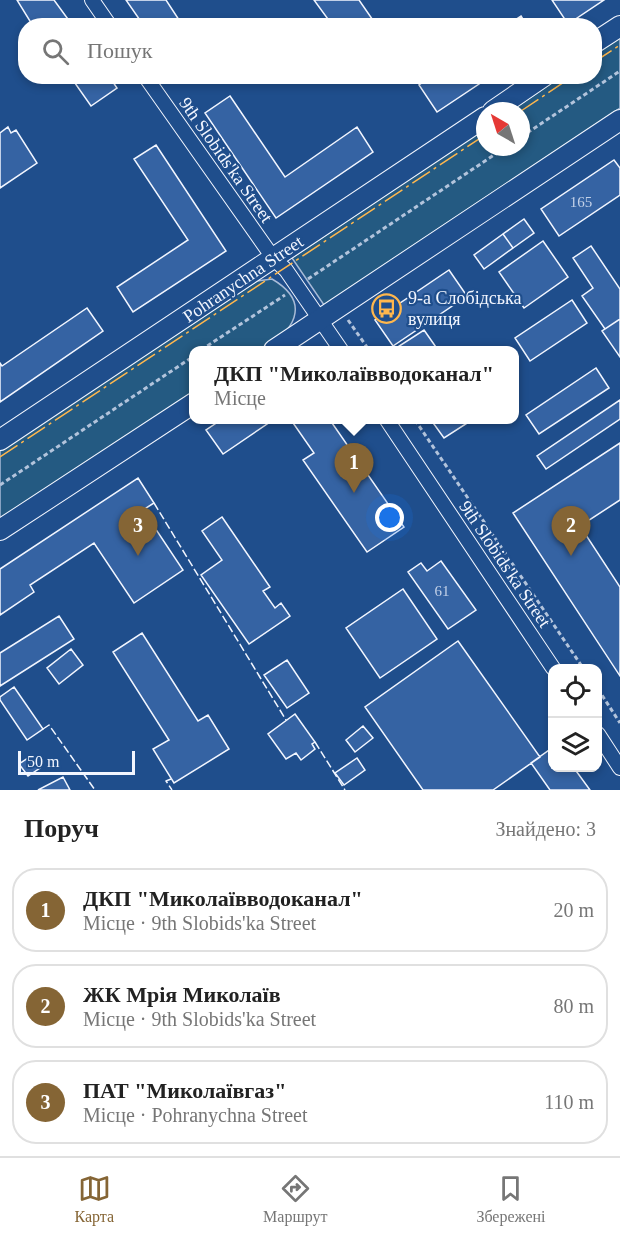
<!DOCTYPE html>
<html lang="uk">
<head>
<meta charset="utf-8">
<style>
  :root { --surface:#fff; --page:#f6f6f6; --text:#222; --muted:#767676; --line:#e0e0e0; --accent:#856535 }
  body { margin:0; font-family:"Times New Roman",serif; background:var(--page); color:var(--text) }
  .controls { position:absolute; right:18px; bottom:18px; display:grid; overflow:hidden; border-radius:12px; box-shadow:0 3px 9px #0003 }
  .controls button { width:54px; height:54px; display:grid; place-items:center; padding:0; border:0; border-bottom:2px solid var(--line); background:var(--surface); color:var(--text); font:30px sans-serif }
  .compass { position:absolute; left:476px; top:102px; width:54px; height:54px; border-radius:50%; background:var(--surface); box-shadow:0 3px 9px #0003; rotate:321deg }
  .scale { position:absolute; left:18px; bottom:15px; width:117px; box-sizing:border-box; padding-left:6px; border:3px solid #f2f6ff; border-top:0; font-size:16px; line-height:21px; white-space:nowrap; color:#f2f6ff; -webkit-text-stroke:4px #1f4e8c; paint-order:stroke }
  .you { position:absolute; left:390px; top:518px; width:21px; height:21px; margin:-15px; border:4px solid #fff; border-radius:50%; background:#1a73e8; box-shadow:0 0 0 9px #1a73e833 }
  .badge { display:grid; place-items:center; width:39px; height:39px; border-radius:50%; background:var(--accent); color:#fff; font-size:20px; font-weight:700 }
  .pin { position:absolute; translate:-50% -50px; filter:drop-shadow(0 2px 3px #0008) }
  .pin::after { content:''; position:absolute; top:32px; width:21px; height:18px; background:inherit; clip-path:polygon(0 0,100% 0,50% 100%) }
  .popup { position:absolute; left:189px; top:346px; width:330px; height:78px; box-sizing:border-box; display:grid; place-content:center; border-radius:12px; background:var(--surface); filter:drop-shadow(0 2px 4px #0005); font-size:20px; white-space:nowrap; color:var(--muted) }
  .popup b { font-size:22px; color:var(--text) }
  .popup::after { content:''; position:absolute; left:50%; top:100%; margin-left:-12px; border:12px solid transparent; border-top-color:var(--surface) }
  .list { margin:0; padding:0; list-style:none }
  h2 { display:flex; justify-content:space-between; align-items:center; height:78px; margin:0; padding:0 24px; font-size:26px }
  h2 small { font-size:20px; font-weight:400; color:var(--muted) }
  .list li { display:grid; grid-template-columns:39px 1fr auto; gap:18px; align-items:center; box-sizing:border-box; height:84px; margin:0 12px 12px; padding:0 12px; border:2px solid var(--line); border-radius:24px }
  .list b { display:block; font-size:22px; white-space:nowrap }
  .list p { margin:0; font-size:20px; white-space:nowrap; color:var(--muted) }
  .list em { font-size:20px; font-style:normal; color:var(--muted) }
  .icon { flex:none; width:33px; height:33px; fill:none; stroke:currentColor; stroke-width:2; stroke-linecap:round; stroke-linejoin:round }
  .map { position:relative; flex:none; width:620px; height:790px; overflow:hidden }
  .search { position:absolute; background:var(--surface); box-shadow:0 3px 9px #0003; left:18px; right:18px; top:18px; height:66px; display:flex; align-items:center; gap:15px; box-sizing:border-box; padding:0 21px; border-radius:24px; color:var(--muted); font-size:22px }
  .sheet { height:366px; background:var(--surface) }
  nav { display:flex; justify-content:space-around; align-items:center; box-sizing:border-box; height:84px; border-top:2px solid var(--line); background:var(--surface); font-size:16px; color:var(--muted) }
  nav a { display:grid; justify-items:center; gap:3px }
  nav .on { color:var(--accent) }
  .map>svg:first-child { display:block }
  .green { fill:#245a82; stroke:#a8bbd7; stroke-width:1.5 }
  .building { fill:#3563a3; stroke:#f2f6ff; stroke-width:1.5 }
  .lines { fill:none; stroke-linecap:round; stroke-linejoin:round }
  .street-casing { stroke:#f2f6ff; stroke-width:16 }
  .secondary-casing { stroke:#f2f6ff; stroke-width:22 }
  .path { stroke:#b3c4dc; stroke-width:3; stroke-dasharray:4.5 3; stroke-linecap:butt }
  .street { stroke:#1f4e8c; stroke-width:14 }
  .secondary { stroke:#1f4e8c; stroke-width:20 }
  .fence { stroke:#f2f6ff; stroke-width:1.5; stroke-dasharray:8 3; stroke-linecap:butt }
  .power { stroke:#ffb74d; stroke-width:1.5; stroke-dasharray:21 4.5 3 4.5; stroke-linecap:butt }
  .labels { text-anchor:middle; stroke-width:4.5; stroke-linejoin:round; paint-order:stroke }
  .number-label { font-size:15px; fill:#c3d1e8 }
  .street-label { font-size:18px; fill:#f2f6ff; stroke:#1f4e8c }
  .poi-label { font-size:18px; fill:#f2f6ff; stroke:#1f4e8c; text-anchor:start }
</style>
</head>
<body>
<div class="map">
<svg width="620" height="790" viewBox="0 0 620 790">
  <rect width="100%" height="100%" fill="#1f4e8c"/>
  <!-- green -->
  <path class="green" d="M620,37V108L324,305L292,258L485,128V147H521V111H510L561,77L594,76L595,54Z
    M272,279C313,303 294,334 259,350C246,355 209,350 194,350L193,393L0,522V451L257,281Z"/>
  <!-- building -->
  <path class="building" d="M17,0H54L73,26H33Z
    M126,0H166L183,26H144Z
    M314,0H359L377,26H333Z
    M552,0H604L568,24Z
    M521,16L527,26H506Z
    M70,76H109L117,88L91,106Z
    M431,76H491L437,112L419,85Z
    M230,96L285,177L357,127L373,152L276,218L205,113Z
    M8,127L11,133L16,130L37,163L0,188V133Z
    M156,145L226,251L133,312L117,287L188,240L134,159Z
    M614,160L620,168V195L559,236L541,209Z
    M524,219L534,233L513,248L503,234Z
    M503,234L513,248L484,269L474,255Z
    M543,241L568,277L524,308L499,272Z
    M591,246L620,289V319L605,329L582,296L593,288L573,258Z
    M449,270L467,296L393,346L375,320Z
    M572,300L587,323L530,361L515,338Z
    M87,308L103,331L0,402V363L2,366Z
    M620,319V357L602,331Z
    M424,330L438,350H393Z
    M596,368L609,388L539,434L526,415Z
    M620,400V419L546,469L537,456Z
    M221,420H273L223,454L206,430Z
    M291,420H330L404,527L367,552L303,460L314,453Z
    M431,420H472L444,438Z
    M620,443V500L580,526L620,587V676L513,513Z
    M138,478L154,503L143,510L183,570L134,603L94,543L30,585L34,592L0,615V569Z
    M222,517L270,587L263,591L275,608L281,603L290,616L249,644L201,575L222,560L202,531Z
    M441,561L476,610L448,629L408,572L421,563L427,571Z
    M403,589L437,639L380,678L346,628Z
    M59,616L74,639L0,686V653Z
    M142,633L198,721L208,715L229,749L174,783L153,749L169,740L113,652Z
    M458,641L540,757L493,790H423L365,707Z
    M71,649L83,665L59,684L47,668Z
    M287,660L309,693L287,708L264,675Z
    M14,687L43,729L27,740L0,700V697Z
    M295,714L315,742L312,744L315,749L301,760L296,753L286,759L268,734Z
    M363,726L373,738L355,752L346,740Z
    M552,748V768H574L590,790H550L531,763Z
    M31,756L40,768L28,776L19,764Z
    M357,758L365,770L344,785L335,773Z
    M63,777L70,790H38Z"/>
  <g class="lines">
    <defs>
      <path id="street" d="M92,0L110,26
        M145,76L274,259L286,270L341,350
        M387,420L553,668
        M598,734L620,768"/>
      <path id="secondary" d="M594,43L620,26
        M493,111L544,76
        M274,350L620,120
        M0,440L485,117
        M0,530L194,403"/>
    </defs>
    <!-- street casing -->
    <use href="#street" class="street-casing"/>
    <!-- secondary casing -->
    <use href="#secondary" class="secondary-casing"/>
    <!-- path -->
    <path class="path" d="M521,137L620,71
      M308,279L506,147
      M348,320L369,350
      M201,350L285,295
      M415,420L583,668
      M0,485L194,356
      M598,689L620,723"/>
    <!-- street -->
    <use href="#street" class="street"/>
    <!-- secondary -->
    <use href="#secondary" class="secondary"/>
    <!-- fence -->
    <path class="fence" d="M154,503L286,720
      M43,729L49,725L95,790
      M315,742L345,790
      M171,779L166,781L172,790"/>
    <!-- power -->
    <path class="power" d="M594,62L620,45
      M521,111L573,76
      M0,457L485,135"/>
  </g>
  <!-- icons -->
  <defs>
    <symbol id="bus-ring" viewBox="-11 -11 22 22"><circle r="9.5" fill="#1f4e8c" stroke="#ffb74d" stroke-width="1.5"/><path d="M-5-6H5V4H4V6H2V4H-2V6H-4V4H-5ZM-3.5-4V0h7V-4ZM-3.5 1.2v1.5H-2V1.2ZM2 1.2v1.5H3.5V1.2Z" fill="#ffb74d"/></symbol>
  </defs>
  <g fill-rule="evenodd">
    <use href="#bus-ring" x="370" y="292" width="33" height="33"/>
  </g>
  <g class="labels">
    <!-- number labels -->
    <g class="number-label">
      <text x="581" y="207">165</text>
      <text x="442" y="596">61</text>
    </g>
    <!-- street labels -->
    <g class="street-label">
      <text transform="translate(226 160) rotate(55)" y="6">9th Slobids'ka Street</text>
      <text transform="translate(243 279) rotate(-34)" y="6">Pohranychna Street</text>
      <text transform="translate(505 564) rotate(56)" y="6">9th Slobids'ka Street</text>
    </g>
    <!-- poi labels -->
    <g class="poi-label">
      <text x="408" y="304">9-а Слобідська<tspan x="408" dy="21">вулиця</tspan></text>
    </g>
  </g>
</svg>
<div class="controls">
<button><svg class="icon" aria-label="locate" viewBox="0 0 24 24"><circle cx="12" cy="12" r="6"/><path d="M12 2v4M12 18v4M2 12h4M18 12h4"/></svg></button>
<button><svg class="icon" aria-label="layers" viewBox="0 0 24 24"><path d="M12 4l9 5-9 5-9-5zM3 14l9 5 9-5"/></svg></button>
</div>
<svg class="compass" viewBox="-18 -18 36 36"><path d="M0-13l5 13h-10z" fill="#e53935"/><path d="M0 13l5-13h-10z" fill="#767676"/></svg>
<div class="scale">50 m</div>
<div class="you"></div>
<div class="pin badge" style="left:354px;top:493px">1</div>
<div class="popup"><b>ДКП &quot;Миколаївводоканал&quot;</b>Місце</div>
<div class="pin badge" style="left:571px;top:556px">2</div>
<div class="pin badge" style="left:138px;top:556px">3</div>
<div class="search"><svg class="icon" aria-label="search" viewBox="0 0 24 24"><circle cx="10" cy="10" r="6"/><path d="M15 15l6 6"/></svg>Пошук</div>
</div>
<section class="sheet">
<h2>Поруч<small>Знайдено: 3</small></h2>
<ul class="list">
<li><span class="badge">1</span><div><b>ДКП &quot;Миколаївводоканал&quot;</b><p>Місце · 9th Slobids'ka Street</p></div><em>20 m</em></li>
<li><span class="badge">2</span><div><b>ЖК Мрія Миколаїв</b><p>Місце · 9th Slobids'ka Street</p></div><em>80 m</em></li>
<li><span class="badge">3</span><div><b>ПАТ &quot;Миколаївгаз&quot;</b><p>Місце · Pohranychna Street</p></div><em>110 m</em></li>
</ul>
</section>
<nav>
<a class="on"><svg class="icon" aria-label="map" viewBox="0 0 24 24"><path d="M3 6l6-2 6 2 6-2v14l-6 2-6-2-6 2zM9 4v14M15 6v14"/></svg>Карта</a>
<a><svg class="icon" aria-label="directions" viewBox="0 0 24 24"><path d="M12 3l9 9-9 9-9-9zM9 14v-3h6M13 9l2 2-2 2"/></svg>Маршрут</a>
<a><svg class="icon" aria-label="saved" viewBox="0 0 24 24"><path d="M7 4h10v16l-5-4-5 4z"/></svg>Збережені</a>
</nav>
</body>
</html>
